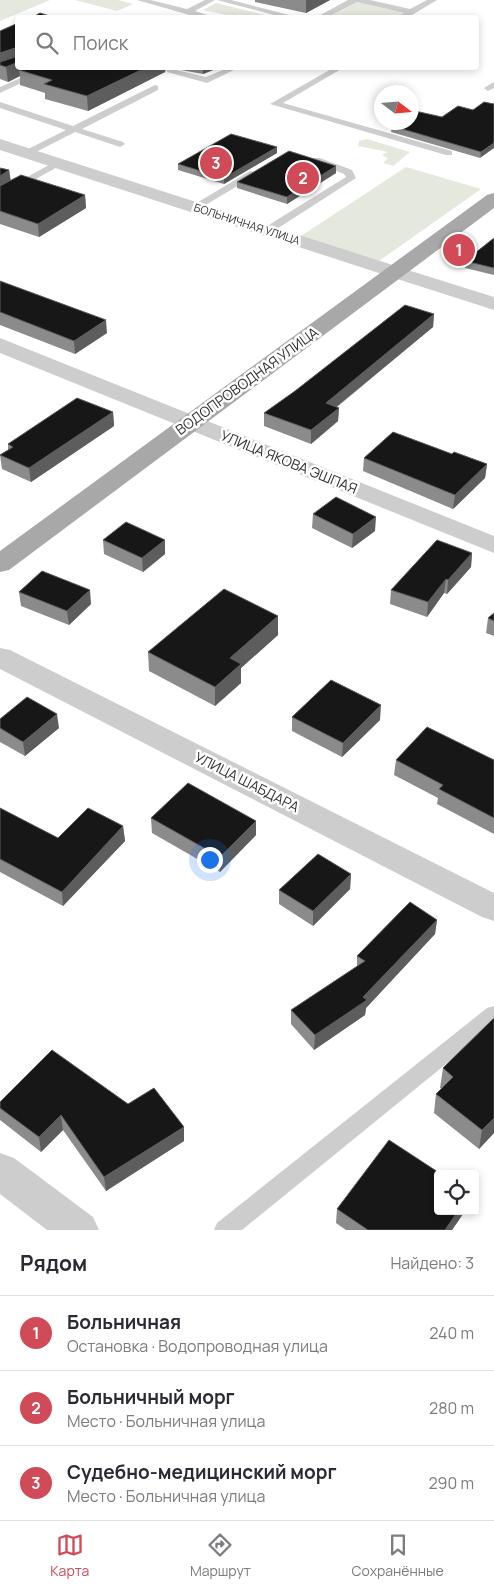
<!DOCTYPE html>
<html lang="ru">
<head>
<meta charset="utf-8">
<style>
  :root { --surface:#fff; --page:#f2f2f3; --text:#2b2b33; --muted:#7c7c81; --line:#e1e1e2; --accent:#d04a58 }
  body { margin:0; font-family:Manrope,sans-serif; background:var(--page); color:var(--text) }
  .controls { position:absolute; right:15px; bottom:15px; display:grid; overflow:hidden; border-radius:5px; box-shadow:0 2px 8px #0003 }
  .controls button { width:45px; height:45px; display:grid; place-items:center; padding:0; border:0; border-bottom:1px solid var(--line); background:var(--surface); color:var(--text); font:25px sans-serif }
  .compass { position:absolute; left:374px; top:85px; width:45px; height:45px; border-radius:50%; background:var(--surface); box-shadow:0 2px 8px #0003; rotate:106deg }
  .you { position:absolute; left:209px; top:859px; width:18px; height:18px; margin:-12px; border:4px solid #fff; border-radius:50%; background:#1a73e8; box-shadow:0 0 0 8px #1a73e833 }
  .badge { display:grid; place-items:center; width:32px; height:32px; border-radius:50%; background:var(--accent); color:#fff; font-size:16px; font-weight:700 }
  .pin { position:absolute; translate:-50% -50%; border:2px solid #fff; box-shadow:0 1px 5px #0006 }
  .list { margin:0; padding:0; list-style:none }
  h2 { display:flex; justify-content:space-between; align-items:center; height:65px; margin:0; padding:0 20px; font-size:21px }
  h2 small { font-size:16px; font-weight:400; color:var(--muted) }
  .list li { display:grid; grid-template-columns:32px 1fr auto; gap:15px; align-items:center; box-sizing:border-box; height:75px; padding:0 20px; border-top:1px solid var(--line) }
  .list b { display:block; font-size:19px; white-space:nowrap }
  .list p { margin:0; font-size:16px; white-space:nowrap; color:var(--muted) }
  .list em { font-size:16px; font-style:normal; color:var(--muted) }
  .icon { flex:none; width:28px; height:28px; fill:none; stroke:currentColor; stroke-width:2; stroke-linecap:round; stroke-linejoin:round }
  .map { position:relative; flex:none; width:494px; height:1230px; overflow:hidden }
  .search { position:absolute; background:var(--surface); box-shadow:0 2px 8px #0003; left:15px; right:15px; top:15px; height:55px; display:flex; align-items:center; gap:12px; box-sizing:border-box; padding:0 18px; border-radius:5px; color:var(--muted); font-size:19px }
  .sheet { height:290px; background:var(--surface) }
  nav { display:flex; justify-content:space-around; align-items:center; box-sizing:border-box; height:70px; border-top:1px solid var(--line); background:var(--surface); font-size:14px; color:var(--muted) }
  nav a { display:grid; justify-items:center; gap:2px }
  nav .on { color:var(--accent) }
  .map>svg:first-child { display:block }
  .green { fill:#e4e8dd }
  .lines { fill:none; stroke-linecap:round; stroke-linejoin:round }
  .service { fill:#cdcdcd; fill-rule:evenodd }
  .minor { fill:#cdcdcd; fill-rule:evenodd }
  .tertiary { fill:#cdcdcd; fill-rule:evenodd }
  .primary { fill:#a8a8a8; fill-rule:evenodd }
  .wall { fill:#8b8b8b }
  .shaded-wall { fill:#5d5d5d }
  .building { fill:#171717; stroke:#5d5d5d }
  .labels { text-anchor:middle; stroke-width:5; stroke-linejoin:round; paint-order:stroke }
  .far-street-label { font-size:11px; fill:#303030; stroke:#fff }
  .street-label { font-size:14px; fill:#303030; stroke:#fff }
</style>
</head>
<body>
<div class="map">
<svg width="494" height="1230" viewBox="0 0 494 1230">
  <rect width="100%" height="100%" fill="#fff"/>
  <!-- green -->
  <path class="green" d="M0,0H50L0,21Z
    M75,0H118L133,4L117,11Z
    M357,2L408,14L402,18H327Z
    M216,3L273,17H236L203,10Z
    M367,139L410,152L393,166L383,163L388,158L382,155L388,152L358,146L359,141Z
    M406,167L481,189L379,261L301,236Z"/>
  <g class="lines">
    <!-- service -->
    <path class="service" d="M137,0H150L187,9L205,0H215L195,11L216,18H200Z
      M217,0H231L301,18H285Z
      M348,0H370L410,9L427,0H437L407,18L400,16L404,13L357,2L326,18H315Z
      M43,68H53L0,93V87Z
      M167,68L206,77L228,68H238L207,83L167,72Z
      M333,68H343L283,103L452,151V155H446L270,104Z
      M494,82V88L488,91L484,88Z
      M155,85L158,86V90L82,129L123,142L125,144L120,147L75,132L30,155H24V151L66,130L0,108V102L73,126Z
      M314,158H320L352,170L356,178L272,232H264V228L346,177L344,174L314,162Z
      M58,160L63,163L61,165L0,199V192Z
      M250,171L259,173L199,209L195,210L190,207Z
      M494,1006V1025L242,1230H214L217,1223L487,1008Z"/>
    <!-- minor -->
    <path class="minor" d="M395,266L494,297V310L388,276L385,272L388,268Z
      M0,338L494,536V553L0,353Z
      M0,648L10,650L494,893V921L482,917L0,669Z
      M0,1153L14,1158L93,1217L99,1230H47L0,1194Z"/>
    <!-- tertiary -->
    <path class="tertiary" d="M0,139L402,268L405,272L402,276L395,278L388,276L0,150Z"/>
    <!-- primary -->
    <path class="primary" d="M494,193V208L9,570L0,572V551L487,195Z"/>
  </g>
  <!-- wall -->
  <path class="wall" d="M255,0H330L306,13L255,2Z
    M0,31L18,68H166L165,72L88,111L45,99V93L20,85V76L8,82L0,79Z
    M170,68H218L203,74Z
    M494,104L480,158L391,132L392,126L442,117Z
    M277,147V153L224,184L178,170V164Z
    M336,166V173L287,204L237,188V182Z
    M0,168L9,170L11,181L85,195L86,208L39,237L0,224Z
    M494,238V275L465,268V261Z
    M0,281L107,333L75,354L0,325Z
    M434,314L433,327L337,407L339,408L338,421L311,444L264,426V413Z
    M113,412L114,426L31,482L2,469L0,455L8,450V444Z
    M452,454L487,464L485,478L453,509L363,471L364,458Z
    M313,514L375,531L352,548L312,528Z
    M103,540L165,554L143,572L104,554Z
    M472,553L471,567L447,594L444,593L427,617L390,604L391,590Z
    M19,592L91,604L69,625L21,606Z
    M494,613V636L486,633L488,618Z
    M278,616V635L241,668V683L215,706L149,671L148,652Z
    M292,717L380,720L342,757L292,731Z
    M0,719L59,728L25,756L0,742Z
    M396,760H494V834L437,804L438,798L394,775Z
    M0,808L58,838L123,826L125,841L63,906L0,872Z
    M151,818L256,835L220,872L152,833Z
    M351,874L350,889L313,926L279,904V890Z
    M437,920L435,934L366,1008L365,1015L314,1050L291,1024V1010L357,967V956Z
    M494,1018V1133L479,1149L434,1113L436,1094L442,1089L440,1088L443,1068Z
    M0,1102L128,1104L184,1141L106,1191L63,1130L41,1152L0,1120Z
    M337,1209L465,1211L452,1230H346L336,1223Z"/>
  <!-- shaded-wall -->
  <path class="shaded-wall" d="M306,0H330L306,13Z
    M18,47V68H39L19,70L20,76L8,82L6,67L0,65V53Z
    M145,68H166L165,72L88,111L87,96Z
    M203,68H218L203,74Z
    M494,143V148L480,158L481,152Z
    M277,147V153L224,184V178Z
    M336,166V173L287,204V197Z
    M9,170L11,184L0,190V176Z
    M85,195L86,208L39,237L38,224Z
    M434,314L433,327L325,416L326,403Z
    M106,320L107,333L75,354L74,341Z
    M339,408L338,421L311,444V430Z
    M113,412L114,426L31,482L29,468Z
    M487,464L485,478L453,509L455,495Z
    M376,517L375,531L352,548L353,534Z
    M165,540V554L143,572L142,558Z
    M472,553L471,567L447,594L448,580Z
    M446,579L444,593L427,617L428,602Z
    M90,590L91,604L69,625L67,611Z
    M278,616V635L241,668V683L215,706V687L230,658Z
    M381,705L380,720L342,757L343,743Z
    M57,714L59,728L25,756L23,742Z
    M256,821V835L220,872V857Z
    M123,826L125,841L63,906L62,892Z
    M351,874L350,889L313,926V911Z
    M437,920L435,934L366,1008L365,1015L314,1050L315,1035L363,997Z
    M61,1115L63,1130L41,1152L39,1137Z
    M494,1118V1133L479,1149L482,1130Z
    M184,1127V1141L106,1191L104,1177Z
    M458,1211H465L452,1230H445Z"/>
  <!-- building -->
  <path class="building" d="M40,13L56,18H31Z
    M18,23V47L0,53V31Z
    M18,56V62L6,67L0,65V62Z
    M25,68H145L87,96L44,84L52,80L19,70Z
    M484,102L494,104V143L481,152L392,126L396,122H412V113L415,111L442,117L458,106L473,110Z
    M231,134L277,147L224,178L178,164Z
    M289,151L336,166L287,197L237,182Z
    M0,168L9,170L0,176Z
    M21,175L85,195L38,224L0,211V186Z
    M494,238V268L465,261Z
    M0,281L106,320L74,341L0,312Z
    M405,305L434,314L326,403L339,408L311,430L264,413L295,391Z
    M77,398L113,412L29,468L0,455L13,447L8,444Z
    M393,432L452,454L454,452L487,464L455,495L364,458Z
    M336,497L376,517L353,534L313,514Z
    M126,522L165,540L142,558L103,540Z
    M437,540L472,553L448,580L446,579L428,602L391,590Z
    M42,571L90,590L67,611L19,592Z
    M224,589L278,616L230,658L241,664L215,687L148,652Z
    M494,613V621L488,618Z
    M331,680L381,705L343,743L292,717Z
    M27,697L57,714L23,742L0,728V719Z
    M427,727L494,760V818L439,789L443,785L396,760Z
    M188,783L256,821L220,857L151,818Z
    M0,808L58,838L88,808L123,826L62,892L0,859Z
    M318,854L351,874L313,911L279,890Z
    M410,902L437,920L363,997L367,1000L315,1035L291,1010L365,961L357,956Z
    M494,1018V1118L482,1130L436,1094L453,1077L443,1068Z
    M52,1050L128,1104L154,1088L184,1127L104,1177L61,1115L39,1137L0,1108V1102Z
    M389,1140L441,1174H438V1211H458L445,1230H368L337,1209Z"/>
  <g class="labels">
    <!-- far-street labels -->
    <g class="far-street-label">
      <text transform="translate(247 224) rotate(18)" y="4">БОЛЬНИЧНАЯ УЛИЦА</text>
    </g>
    <!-- street labels -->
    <g class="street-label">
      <text transform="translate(247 381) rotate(-36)" y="5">ВОДОПРОВОДНАЯ УЛИЦА</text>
      <text transform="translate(289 462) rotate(22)" y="5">УЛИЦА ЯКОВА ЭШПАЯ</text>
      <text transform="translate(247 782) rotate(27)" y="5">УЛИЦА ШАБДАРА</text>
    </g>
  </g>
</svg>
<div class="controls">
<button><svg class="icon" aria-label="locate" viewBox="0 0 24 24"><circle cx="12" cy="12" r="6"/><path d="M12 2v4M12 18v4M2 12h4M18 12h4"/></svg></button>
</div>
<svg class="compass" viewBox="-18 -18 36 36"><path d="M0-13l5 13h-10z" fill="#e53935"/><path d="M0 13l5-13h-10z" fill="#7c7c81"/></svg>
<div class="you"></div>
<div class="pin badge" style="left:459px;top:250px">1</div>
<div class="pin badge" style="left:303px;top:178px">2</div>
<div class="pin badge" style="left:216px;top:163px">3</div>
<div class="search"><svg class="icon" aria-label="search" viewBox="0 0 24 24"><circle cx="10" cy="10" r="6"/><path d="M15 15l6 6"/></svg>Поиск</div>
</div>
<section class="sheet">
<h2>Рядом<small>Найдено: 3</small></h2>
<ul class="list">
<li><span class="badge">1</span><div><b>Больничная</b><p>Остановка · Водопроводная улица</p></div><em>240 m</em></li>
<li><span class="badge">2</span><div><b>Больничный морг</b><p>Место · Больничная улица</p></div><em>280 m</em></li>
<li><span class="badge">3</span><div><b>Судебно-медицинский морг</b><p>Место · Больничная улица</p></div><em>290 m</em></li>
</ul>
</section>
<nav>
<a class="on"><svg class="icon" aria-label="map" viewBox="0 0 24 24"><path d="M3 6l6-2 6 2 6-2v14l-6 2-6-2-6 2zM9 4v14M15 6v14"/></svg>Карта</a>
<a><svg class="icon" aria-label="directions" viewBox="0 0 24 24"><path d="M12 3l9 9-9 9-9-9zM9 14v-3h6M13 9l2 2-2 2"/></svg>Маршрут</a>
<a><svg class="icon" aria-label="saved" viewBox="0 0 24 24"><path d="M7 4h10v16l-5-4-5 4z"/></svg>Сохранённые</a>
</nav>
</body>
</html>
